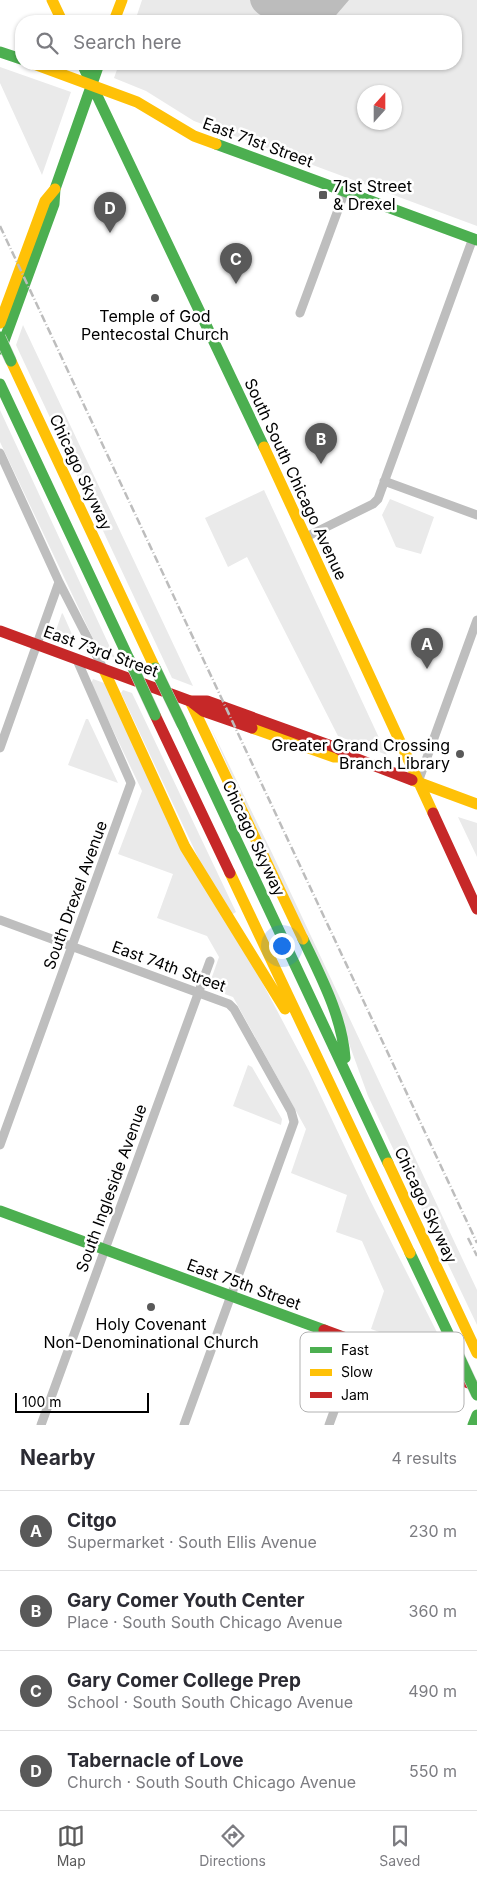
<!DOCTYPE html>
<html lang="en">
<head>
<meta charset="utf-8">
<style>
  :root { --surface:#fff; --page:#f2f2f3; --text:#2b2b33; --muted:#7c7c81; --line:#e1e1e2; --accent:#595959 }
  body { margin:0; font-family:Inter,sans-serif; background:var(--page); color:var(--text) }
  .compass { position:absolute; left:357px; top:85px; width:45px; height:45px; border-radius:50%; background:var(--surface); box-shadow:0 1px 4px #0004; rotate:21deg }
  .scale { position:absolute; left:15px; bottom:12px; width:134px; box-sizing:border-box; padding-left:5px; border:2px solid #000; border-top:0; font-size:14px; line-height:18px; white-space:nowrap; color:#000; -webkit-text-stroke:4px #fff; paint-order:stroke }
  .you { position:absolute; left:281px; top:945px; width:18px; height:18px; margin:-12px; border:4px solid #fff; border-radius:50%; background:#1a73e8; box-shadow:0 0 0 8px #1a73e833 }
  .badge { display:grid; place-items:center; width:32px; height:32px; border-radius:50%; background:var(--accent); color:#fff; font-size:16px; font-weight:700 }
  .pin { position:absolute; translate:-50% -41px; filter:drop-shadow(0 1px 2px #0008) }
  .pin::after { content:''; position:absolute; top:26px; width:18px; height:15px; background:inherit; clip-path:polygon(0 0,100% 0,50% 100%) }
  .list { margin:0; padding:0; list-style:none }
  h2 { display:flex; justify-content:space-between; align-items:center; height:65px; margin:0; padding:0 20px; font-size:21px }
  h2 small { font-size:16px; font-weight:400; color:var(--muted) }
  .list li { display:grid; grid-template-columns:32px 1fr auto; gap:15px; align-items:center; box-sizing:border-box; height:80px; padding:0 20px; border-top:1px solid var(--line) }
  .list b { display:block; font-size:19px; white-space:nowrap }
  .list p { margin:0; font-size:16px; white-space:nowrap; color:var(--muted) }
  .list em { font-size:16px; font-style:normal; color:var(--muted) }
  .icon { flex:none; width:28px; height:28px; fill:none; stroke:currentColor; stroke-width:2; stroke-linecap:round; stroke-linejoin:round }
  .map { position:relative; flex:none; width:477px; height:1425px; overflow:hidden }
  .search { position:absolute; background:var(--surface); box-shadow:0 1px 4px #0004; left:15px; right:15px; top:15px; height:55px; display:flex; align-items:center; gap:12px; box-sizing:border-box; padding:0 18px; border-radius:20px; color:var(--muted); font-size:19px }
  .sheet { height:385px; background:var(--surface) }
  nav { display:flex; justify-content:space-around; align-items:center; box-sizing:border-box; height:70px; border-top:1px solid var(--line); background:var(--surface); font-size:14px; color:var(--muted) }
  nav a { display:grid; justify-items:center; gap:2px }
  nav .on { color:var(--accent) }
  .map>svg:first-child { display:block }
  .green { fill:#eaeaea; fill-rule:evenodd }
  .water { fill:#bcbcbc }
  .lines { fill:none; stroke-linecap:round; stroke-linejoin:round }
  .street { stroke:#bebebe; stroke-width:9 }
  .fast { stroke:#4caf50; stroke-width:11 }
  .slow { stroke:#ffc107; stroke-width:11 }
  .jam { stroke:#c62828; stroke-width:11 }
  .rail { stroke:#bdbdbd; stroke-width:2.5; stroke-dasharray:8 2.5 1 2.5; stroke-linecap:butt }
  .fast-bridge-casing { stroke:#dbdbdb; stroke-width:12; stroke-linecap:butt }
  .fast-bridge { stroke:#4caf50; stroke-width:11 }
  .poi-dot { fill:#595959; stroke:#fff; stroke-width:2 }
  .labels { text-anchor:middle; stroke-width:5; stroke-linejoin:round; paint-order:stroke }
  .street-label { font-size:16px; fill:#000; stroke:#fff }
  .poi-label { font-size:16px; fill:#000; stroke:#fff }
  .key { fill:#fff; stroke:#b2b2b2; stroke-width:1 }
  .key-label { font-size:14px; fill:#000 }
</style>
</head>
<body>
<div class="map">
<svg width="477" height="1425" viewBox="0 0 477 1425">
  <rect width="100%" height="100%" fill="#fff"/>
  <!-- green -->
  <path class="green" d="M142,0H477V226L194,121L146,91L114,78L119,64H456V21H135ZM364,92H394V122H364Z
    M0,67L71,92L42,175L0,83Z
    M23,325L193,686L172,678L16,345Z
    M0,410L115,658L98,649L0,442Z
    M264,490L387,755L338,736L247,557L228,567L205,518Z
    M390,499L434,517L421,554L396,547L382,515Z
    M62,613L63,614L75,641L55,633Z
    M93,679L104,683L309,1071L370,1200L450,1358L371,1329L384,1291L362,1241L336,1232L347,1195L291,1173L306,1129L233,997L208,988L219,957L207,936L157,918L173,874L118,854L142,791L91,684Z
    M123,690L132,693L236,912L231,915L211,885L121,693Z
    M86,719H88L118,783L68,765Z
    M210,726L272,853L477,1290V1325L368,1096L347,1038Z
    M458,817L477,823V857Z
    M248,1065L252,1067L282,1119L281,1125L233,1106Z"/>
  <!-- water -->
  <path class="water" d="M250,0H349L331,21C310,21 254,29 250,0Z"/>
  <g class="lines">
    <!-- street -->
    <path class="street" d="M300,313L345,191
      M0,453L59,582L104,670
      M384,481L477,515
      M306,537L373,504L378,499L473,238
      M0,748L59,582
      M418,782L477,620
      M0,920L229,1004L234,1009L291,1111L294,1122L184,1425
      M0,1145L131,783L77,660
      M41,1425L210,961
      M329,1425L359,1343"/>
    <!-- fast -->
    <path class="fast" d="M0,52L21,59
      M82,64L264,447
      M216,144L477,240
      M1,349L54,204L55,189L99,64
      M0,384L129,659
      M182,724L388,1163
      M303,939C321,977 342,1016 345,1058
      M0,1211L324,1330
      M410,1253L457,1352
      M473,1425L477,1415"/>
    <!-- slow -->
    <path class="slow" d="M52,0L62,21
      M114,21L122,0
      M34,64L137,102L194,136L216,144
      M0,323L45,201L55,189
      M11,361L155,668
      M264,447L433,813
      M104,670L185,847L285,1009
      M190,701L303,939
      M252,728L334,757H352
      M412,780L477,804
      M230,873L410,1253
      M388,1163L477,1353"/>
    <!-- jam -->
    <path class="jam" d="M0,631L190,701L203,711L252,728
      M190,701H207L337,748L352,757L412,780
      M155,715L230,873
      M433,813L477,909
      M324,1330L477,1386"/>
    <!-- rail -->
    <path class="rail" d="M0,226L477,1243
      M468,1238L477,1256"/>
    <defs>
      <path id="fast-bridge" d="M0,337L11,361
        M129,659L155,715
        M155,668L182,724
        M457,1352L477,1395"/>
    </defs>
    <!-- fast-bridge casing -->
    <use href="#fast-bridge" class="fast-bridge-casing"/>
    <!-- fast-bridge -->
    <use href="#fast-bridge" class="fast-bridge"/>
  </g>
  <!-- markers -->
  <g class="poi-dot">
    <rect x="318" y="190" width="10" height="10" rx="2.5"/>
    <circle cx="155" cy="298" r="5"/>
    <circle cx="460" cy="754" r="5"/>
    <circle cx="151" cy="1307" r="5"/>
  </g>
  <g class="labels">
    <!-- street labels -->
    <g class="street-label">
      <text transform="translate(258 142) rotate(20)" y="6">East 71st Street</text>
      <text transform="translate(81 472) rotate(65)" y="6">Chicago Skyway</text>
      <text transform="translate(296 479) rotate(65)" y="6">South South Chicago Avenue</text>
      <text transform="translate(101 651) rotate(20)" y="6">East 73rd Street</text>
      <text transform="translate(254 838) rotate(65)" y="6">Chicago Skyway</text>
      <text transform="translate(75 895) rotate(-70)" y="6">South Drexel Avenue</text>
      <text transform="translate(169 966) rotate(20)" y="6">East 74th Street</text>
      <text transform="translate(111 1188) rotate(-70)" y="6">South Ingleside Avenue</text>
      <text transform="translate(426 1205) rotate(65)" y="6">Chicago Skyway</text>
      <text transform="translate(244 1284) rotate(20)" y="6">East 75th Street</text>
    </g>
    <!-- poi labels -->
    <g class="poi-label">
      <text x="333" y="192" text-anchor="start">71st Street<tspan x="333" dy="18">&amp; Drexel</tspan></text>
      <text x="155" y="322">Temple of God<tspan x="155" dy="18">Pentecostal Church</tspan></text>
      <text x="450" y="751" text-anchor="end">Greater Grand Crossing<tspan x="450" dy="18">Branch Library</tspan></text>
      <text x="151" y="1330">Holy Covenant<tspan x="151" dy="18">Non-Denominational Church</tspan></text>
    </g>
  </g>
  <!-- legend -->
  <rect x="300" y="1332" width="164" height="80" rx="8" class="key"/>
  <rect x="310" y="1347" width="22" height="6" fill="#4caf50"/>
  <rect x="310" y="1369" width="22" height="7" fill="#ffc107"/>
  <rect x="310" y="1392" width="22" height="6" fill="#c62828"/>
  <g class="key-label">
    <text x="341" y="1355">Fast</text>
    <text x="341" y="1377">Slow</text>
    <text x="341" y="1400">Jam</text>
  </g>
</svg>
<svg class="compass" viewBox="-18 -18 36 36"><path d="M0-13l5 13h-10z" fill="#e53935"/><path d="M0 13l5-13h-10z" fill="#7c7c81"/></svg>
<div class="scale">100 m</div>
<div class="you"></div>
<div class="pin badge" style="left:427px;top:669px">A</div>
<div class="pin badge" style="left:321px;top:464px">B</div>
<div class="pin badge" style="left:236px;top:284px">C</div>
<div class="pin badge" style="left:110px;top:233px">D</div>
<div class="search"><svg class="icon" aria-label="search" viewBox="0 0 24 24"><circle cx="10" cy="10" r="6"/><path d="M15 15l6 6"/></svg>Search here</div>
</div>
<section class="sheet">
<h2>Nearby<small>4 results</small></h2>
<ul class="list">
<li><span class="badge">A</span><div><b>Citgo</b><p>Supermarket · South Ellis Avenue</p></div><em>230 m</em></li>
<li><span class="badge">B</span><div><b>Gary Comer Youth Center</b><p>Place · South South Chicago Avenue</p></div><em>360 m</em></li>
<li><span class="badge">C</span><div><b>Gary Comer College Prep</b><p>School · South South Chicago Avenue</p></div><em>490 m</em></li>
<li><span class="badge">D</span><div><b>Tabernacle of Love</b><p>Church · South South Chicago Avenue</p></div><em>550 m</em></li>
</ul>
</section>
<nav>
<a class="on"><svg class="icon" aria-label="map" viewBox="0 0 24 24"><path d="M3 6l6-2 6 2 6-2v14l-6 2-6-2-6 2zM9 4v14M15 6v14"/></svg>Map</a>
<a><svg class="icon" aria-label="directions" viewBox="0 0 24 24"><path d="M12 3l9 9-9 9-9-9zM9 14v-3h6M13 9l2 2-2 2"/></svg>Directions</a>
<a><svg class="icon" aria-label="saved" viewBox="0 0 24 24"><path d="M7 4h10v16l-5-4-5 4z"/></svg>Saved</a>
</nav>
</body>
</html>
